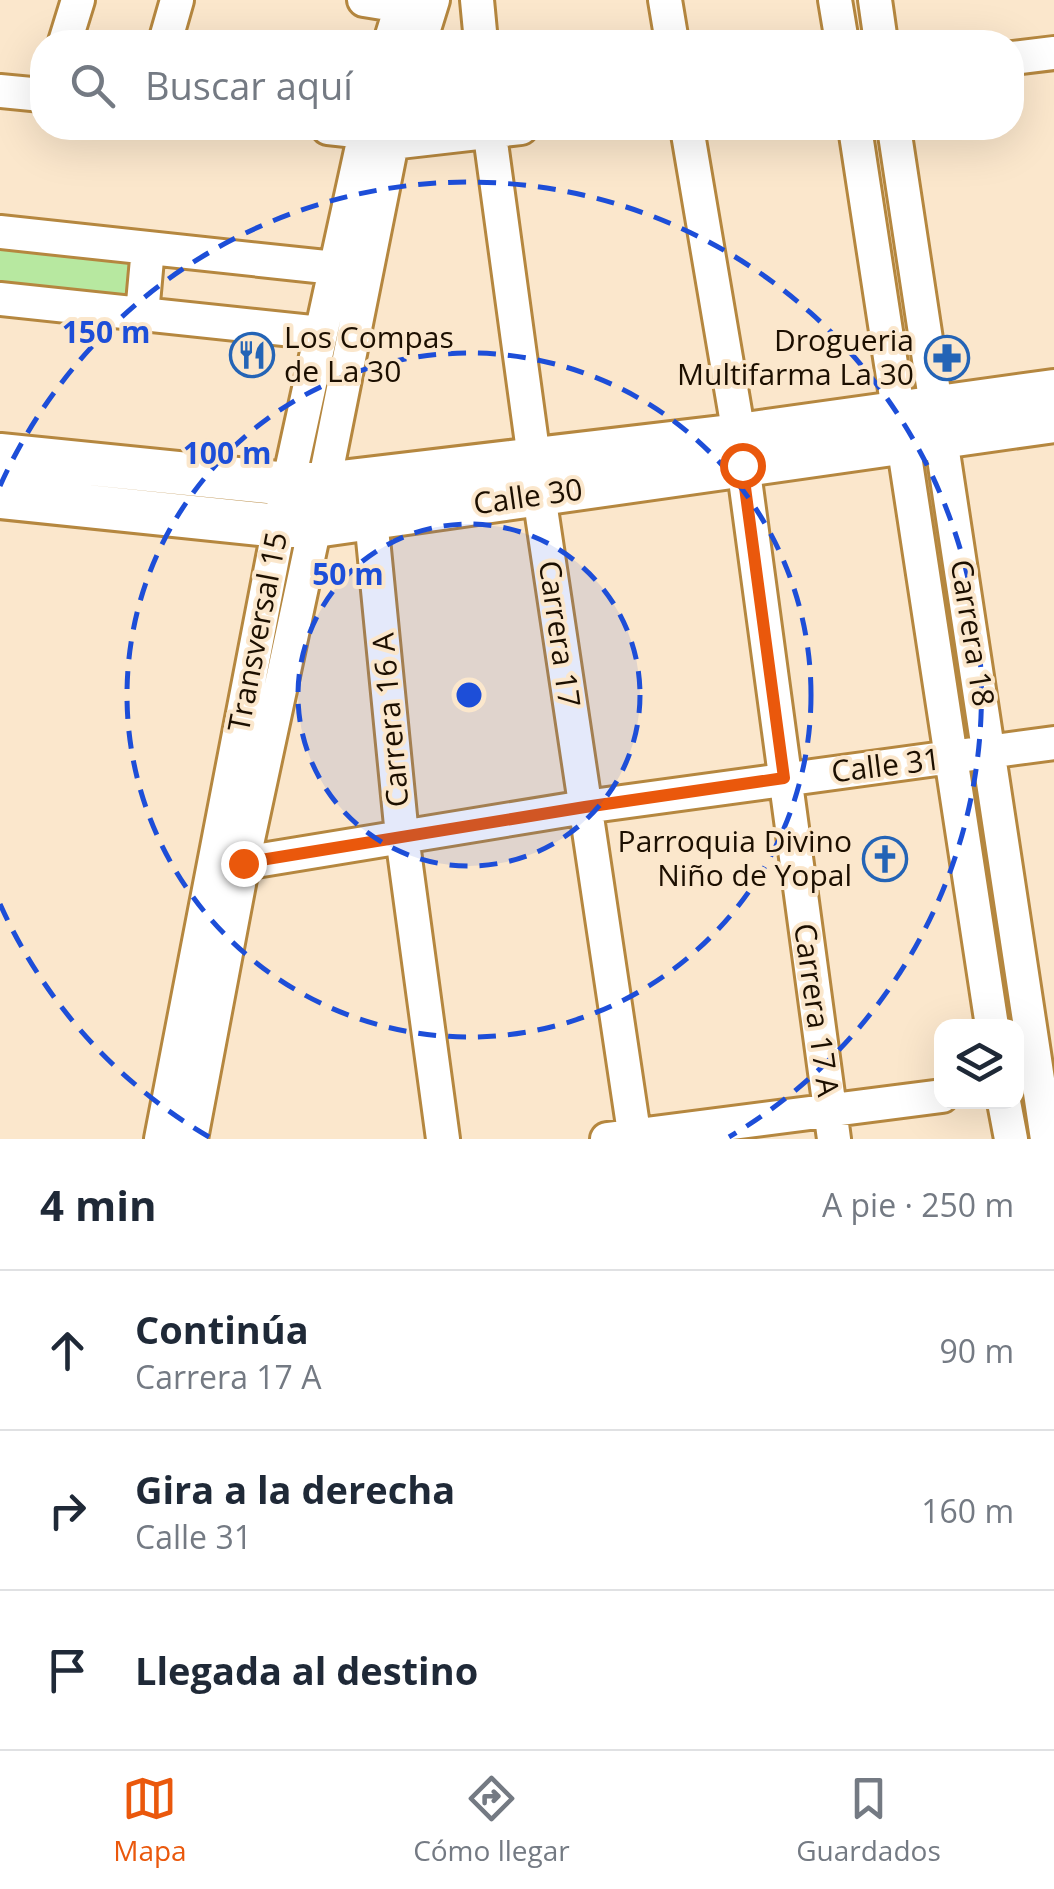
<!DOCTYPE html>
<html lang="es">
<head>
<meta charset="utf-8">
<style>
  :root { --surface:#fff; --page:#f6f6f7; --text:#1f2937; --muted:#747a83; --line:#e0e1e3; --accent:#ea580c }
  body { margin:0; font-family:"Open Sans",sans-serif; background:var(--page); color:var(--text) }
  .controls { position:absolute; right:30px; bottom:30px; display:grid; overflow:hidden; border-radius:20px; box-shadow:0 10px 40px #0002 }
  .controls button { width:90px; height:90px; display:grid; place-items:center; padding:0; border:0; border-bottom:2px solid var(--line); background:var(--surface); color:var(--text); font:50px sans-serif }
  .stop { position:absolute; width:30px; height:30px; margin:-22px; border:8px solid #ea580c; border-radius:50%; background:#fff }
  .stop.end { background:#ea580c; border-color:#fff; box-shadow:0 2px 10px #0008 }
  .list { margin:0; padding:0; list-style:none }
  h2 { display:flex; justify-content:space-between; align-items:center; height:130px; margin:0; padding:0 40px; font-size:42px }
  h2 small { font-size:32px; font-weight:400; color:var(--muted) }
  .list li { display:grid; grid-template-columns:65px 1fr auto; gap:30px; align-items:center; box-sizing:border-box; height:160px; padding:0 40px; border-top:2px solid var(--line) }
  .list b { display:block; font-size:38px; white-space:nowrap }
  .list p { margin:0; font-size:32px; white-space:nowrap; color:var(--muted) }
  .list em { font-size:32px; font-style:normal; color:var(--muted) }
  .icon { flex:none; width:55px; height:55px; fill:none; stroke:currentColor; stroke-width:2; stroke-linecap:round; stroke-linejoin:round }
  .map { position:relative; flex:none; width:1054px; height:1139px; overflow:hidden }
  .search { position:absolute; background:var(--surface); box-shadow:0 10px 40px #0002; left:30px; right:30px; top:30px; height:110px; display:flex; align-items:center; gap:25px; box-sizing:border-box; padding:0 35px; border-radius:40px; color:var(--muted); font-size:38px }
  .sheet { height:610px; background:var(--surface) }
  nav { display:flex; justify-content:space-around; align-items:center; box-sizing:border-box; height:140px; border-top:2px solid var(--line); background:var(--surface); font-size:28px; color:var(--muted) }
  nav a { display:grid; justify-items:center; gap:5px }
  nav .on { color:var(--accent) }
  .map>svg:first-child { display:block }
  .green { fill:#b7e8a0 }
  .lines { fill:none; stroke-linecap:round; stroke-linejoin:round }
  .minor-casing { stroke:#b5873f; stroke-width:38 }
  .major-casing { stroke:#b5873f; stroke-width:48 }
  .minor { stroke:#fff; stroke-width:32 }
  .major { stroke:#fff; stroke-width:42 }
  .route { stroke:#ea580c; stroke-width:12 }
  .ring { fill:none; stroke:#1d4ed8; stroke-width:5; stroke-dasharray:18 12 }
  .labels { text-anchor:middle; stroke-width:8; stroke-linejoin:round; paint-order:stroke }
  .poi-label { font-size:30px; fill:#1c0f00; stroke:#fbe7cc; text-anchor:end }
  .street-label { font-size:30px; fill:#1c0f00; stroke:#fbe7cc }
  .centre { fill:#1d4ed8; stroke:#fbe7cc; stroke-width:5 }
  .ring-label { font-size:30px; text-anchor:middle; font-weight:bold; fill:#1d4ed8; stroke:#fbe7cc; stroke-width:8; stroke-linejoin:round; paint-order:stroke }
</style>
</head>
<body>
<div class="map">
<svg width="1054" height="1139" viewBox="0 0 1054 1139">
  <rect width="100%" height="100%" fill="#fbe7cc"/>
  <!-- green -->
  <path class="green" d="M0,240L138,255L135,305L0,291Z"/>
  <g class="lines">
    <defs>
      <path id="minor" d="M364,0L401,6
        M477,0L481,42
        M665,0L672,42
        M835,0L842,42
        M875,0L881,42
        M65,42L78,0
        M165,42L177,0
        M390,42L403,0
        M420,42L433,0
        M1012,58L1054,53
        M0,91L42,95
        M328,128L365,132
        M489,128L539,495L635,1139
        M687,128L739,435L834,1139
        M855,128L992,1026
        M894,128L1047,1139
        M391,143L521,128
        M0,232L335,268
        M0,299L321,333
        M142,314L148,248
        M369,498L402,836L443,1139
        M243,863L585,807L1054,743
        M1004,1102L1011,1139
        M161,1139L279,526L366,128
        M191,1139L243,863L324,484L395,128
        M607,1139L942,1096"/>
      <path id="major" d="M0,455L288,484H324L739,435L1054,391
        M0,497L279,526H315L1054,421"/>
    </defs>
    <!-- minor casing -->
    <use href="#minor" class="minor-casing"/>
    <!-- major casing -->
    <use href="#major" class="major-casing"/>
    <!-- minor -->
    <use href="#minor" class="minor"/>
    <!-- major -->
    <use href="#major" class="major"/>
  </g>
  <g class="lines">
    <!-- route -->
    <path class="route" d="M243,863L585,807L784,778L742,465"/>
  </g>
  <!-- distance rings -->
  <circle cx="469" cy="695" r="171" fill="#1d4ed8" fill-opacity=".12"/>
  <g class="ring">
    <circle cx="469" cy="695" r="171"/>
    <circle cx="469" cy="695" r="342"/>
    <path d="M209 1137A513 513 0 0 1 0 904M0 486A513 513 0 1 1 729 1137"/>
  </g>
  <!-- icons -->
  <defs>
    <symbol id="restaurant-ring" viewBox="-11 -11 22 22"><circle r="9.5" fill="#fbe7cc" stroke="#2464b6" stroke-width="1.5"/><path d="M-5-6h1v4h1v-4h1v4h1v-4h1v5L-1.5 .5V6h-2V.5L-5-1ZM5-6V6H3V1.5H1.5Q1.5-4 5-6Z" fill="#2464b6"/></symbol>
    <symbol id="pharmacy-ring" viewBox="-11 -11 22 22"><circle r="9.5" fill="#fbe7cc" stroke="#2464b6" stroke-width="1.5"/><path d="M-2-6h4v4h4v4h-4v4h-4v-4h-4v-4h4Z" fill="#2464b6"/></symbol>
    <symbol id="church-ring" viewBox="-11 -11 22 22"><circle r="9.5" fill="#fbe7cc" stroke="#2464b6" stroke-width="1.5"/><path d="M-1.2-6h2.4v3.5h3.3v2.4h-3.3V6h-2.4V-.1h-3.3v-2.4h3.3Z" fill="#2464b6"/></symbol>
  </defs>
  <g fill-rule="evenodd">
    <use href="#restaurant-ring" x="227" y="330" width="50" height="50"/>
    <use href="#pharmacy-ring" x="922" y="333" width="50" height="50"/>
    <use href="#church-ring" x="860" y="834" width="50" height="50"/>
  </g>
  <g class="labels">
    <!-- poi labels -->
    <g class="poi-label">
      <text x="284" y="348" text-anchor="start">Los Compas<tspan x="284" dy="34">de La 30</tspan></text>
      <text x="914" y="351">Drogueria<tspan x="914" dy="34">Multifarma La 30</tspan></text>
      <text x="852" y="852">Parroquia Divino<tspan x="852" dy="34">Niño de Yopal</tspan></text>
    </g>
    <!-- street labels -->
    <g class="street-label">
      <text transform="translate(528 497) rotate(-8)" y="10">Calle 30</text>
      <text transform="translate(258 632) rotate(-79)" y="10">Transversal 15</text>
      <text transform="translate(972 633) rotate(81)" y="10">Carrera 18</text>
      <text transform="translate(559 634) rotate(82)" y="10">Carrera 17</text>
      <text transform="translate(391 720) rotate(-95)" y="10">Carrera 16 A</text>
      <text transform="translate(886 766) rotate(-7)" y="10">Calle 31</text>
      <text transform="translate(816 1010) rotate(82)" y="10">Carrera 17 A</text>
    </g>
  </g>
  <circle cx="469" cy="695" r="15" class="centre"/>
  <g class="ring-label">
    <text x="106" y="343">150 m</text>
    <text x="227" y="464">100 m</text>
    <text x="348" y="585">50 m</text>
  </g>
</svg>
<div class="controls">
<button><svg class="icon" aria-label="layers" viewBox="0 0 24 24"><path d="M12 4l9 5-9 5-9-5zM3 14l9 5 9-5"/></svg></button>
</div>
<div class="stop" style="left:742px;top:465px"></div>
<div class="stop end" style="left:243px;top:863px"></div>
<div class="search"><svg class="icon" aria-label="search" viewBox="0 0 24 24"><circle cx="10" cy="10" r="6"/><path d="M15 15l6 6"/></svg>Buscar aquí</div>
</div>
<section class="sheet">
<h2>4 min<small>A pie · 250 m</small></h2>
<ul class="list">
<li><svg class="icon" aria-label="ahead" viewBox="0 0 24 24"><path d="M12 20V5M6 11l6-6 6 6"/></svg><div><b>Continúa</b><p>Carrera 17 A</p></div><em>90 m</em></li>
<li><svg class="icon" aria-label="right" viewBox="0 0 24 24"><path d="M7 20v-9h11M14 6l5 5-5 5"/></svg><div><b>Gira a la derecha</b><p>Calle 31</p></div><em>160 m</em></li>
<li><svg class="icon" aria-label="arrive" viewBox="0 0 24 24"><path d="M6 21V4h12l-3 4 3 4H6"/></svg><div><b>Llegada al destino</b></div></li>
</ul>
</section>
<nav>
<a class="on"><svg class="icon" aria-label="map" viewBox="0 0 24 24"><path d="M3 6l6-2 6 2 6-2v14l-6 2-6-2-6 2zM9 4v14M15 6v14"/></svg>Mapa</a>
<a><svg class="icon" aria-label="directions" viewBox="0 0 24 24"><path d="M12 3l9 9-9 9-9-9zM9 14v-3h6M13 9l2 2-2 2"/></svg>Cómo llegar</a>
<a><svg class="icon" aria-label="saved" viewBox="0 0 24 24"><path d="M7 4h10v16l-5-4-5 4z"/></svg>Guardados</a>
</nav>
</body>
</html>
